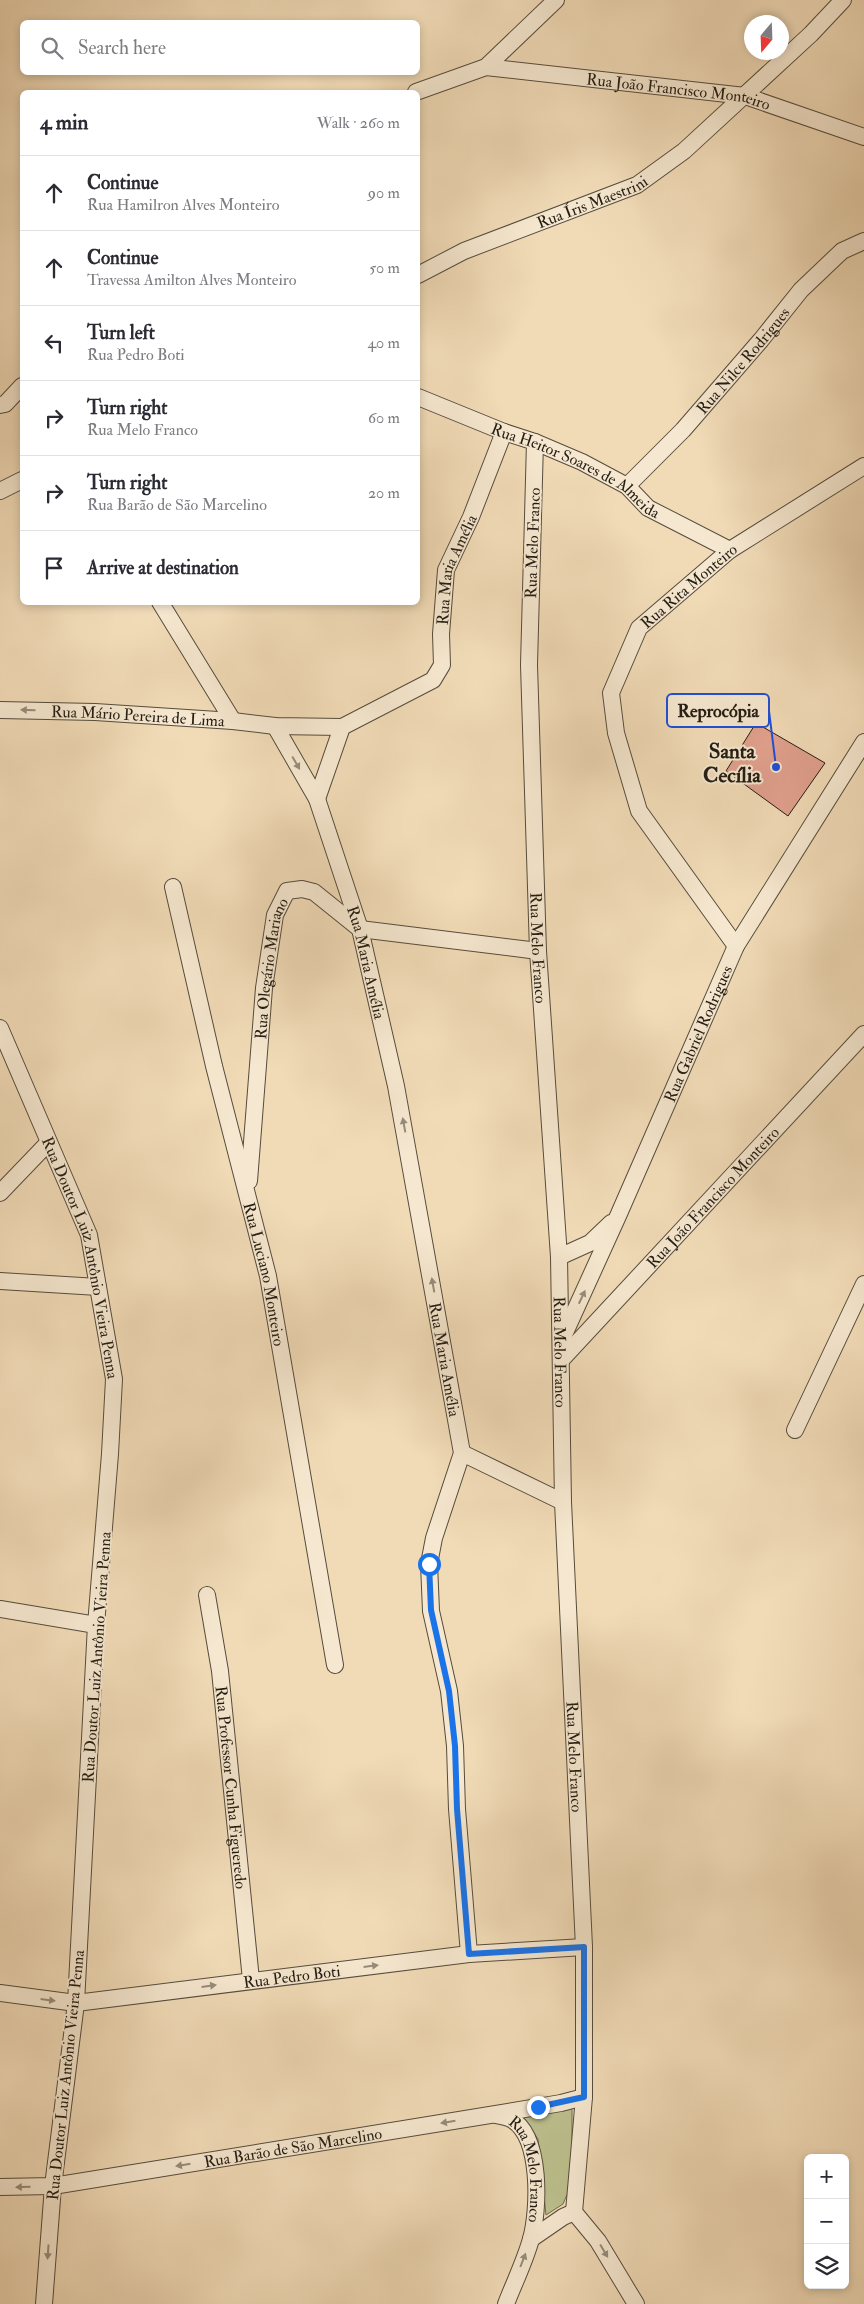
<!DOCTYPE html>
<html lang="en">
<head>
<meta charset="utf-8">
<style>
  :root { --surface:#fff; --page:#f2f2f3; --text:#2b2b33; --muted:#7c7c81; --line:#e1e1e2 }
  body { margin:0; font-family:"IM FELL Double Pica",serif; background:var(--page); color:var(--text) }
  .controls { position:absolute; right:15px; bottom:15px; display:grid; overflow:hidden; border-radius:8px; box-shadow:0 2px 8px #0003 }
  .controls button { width:45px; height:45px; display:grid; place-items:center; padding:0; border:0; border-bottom:1px solid var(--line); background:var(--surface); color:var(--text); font:25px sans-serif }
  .compass { position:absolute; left:744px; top:15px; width:45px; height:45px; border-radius:50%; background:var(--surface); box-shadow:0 2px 8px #0003; rotate:199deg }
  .stop { position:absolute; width:15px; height:15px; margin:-11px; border:4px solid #1a73e8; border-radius:50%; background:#fff }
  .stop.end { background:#1a73e8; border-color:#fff; box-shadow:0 1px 5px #0008 }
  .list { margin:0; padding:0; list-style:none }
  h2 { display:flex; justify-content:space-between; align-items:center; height:65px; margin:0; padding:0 20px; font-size:21px }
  h2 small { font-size:16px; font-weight:400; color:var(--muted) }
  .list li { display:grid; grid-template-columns:32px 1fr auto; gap:15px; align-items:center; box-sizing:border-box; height:75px; padding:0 20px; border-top:1px solid var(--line) }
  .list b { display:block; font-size:19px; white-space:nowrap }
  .list p { margin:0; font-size:16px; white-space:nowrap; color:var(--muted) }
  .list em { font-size:16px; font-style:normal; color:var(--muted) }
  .icon { flex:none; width:28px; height:28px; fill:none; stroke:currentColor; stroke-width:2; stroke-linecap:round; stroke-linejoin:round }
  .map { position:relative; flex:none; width:864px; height:2304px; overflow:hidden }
  .search { position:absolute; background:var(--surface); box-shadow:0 2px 8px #0003; left:20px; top:20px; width:400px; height:55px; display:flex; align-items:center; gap:12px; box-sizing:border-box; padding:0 18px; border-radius:8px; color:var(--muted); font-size:19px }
  .panel { position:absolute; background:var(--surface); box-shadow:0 2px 8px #0003; left:20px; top:90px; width:400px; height:515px; border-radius:8px }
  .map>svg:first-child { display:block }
  .green { fill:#bcc08d; stroke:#706e50 }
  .building { fill:#e1a08e; stroke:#231c13 }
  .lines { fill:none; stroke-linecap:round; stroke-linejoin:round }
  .street-casing { stroke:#564c3c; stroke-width:18 }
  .street { stroke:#f6e8d0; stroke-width:16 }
  .oneway { fill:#978c7b }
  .route { stroke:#1a73e8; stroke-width:6 }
  .labels { text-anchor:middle; stroke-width:4; stroke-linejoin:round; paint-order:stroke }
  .street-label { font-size:16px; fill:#231c13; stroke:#f6e8d0 }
  .district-label { font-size:21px; font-weight:bold; fill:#231c13; stroke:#f6e8d0 }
  .leader { fill:none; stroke:#1d4ed8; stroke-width:2 }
  .callout-dot { fill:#1d4ed8; stroke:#f6e8d0; stroke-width:2 }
  .callout { fill:#f6e8d0; stroke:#1d4ed8; stroke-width:2 }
  .callout-label { font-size:18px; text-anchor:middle; font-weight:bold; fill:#231c13 }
</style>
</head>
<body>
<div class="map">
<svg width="864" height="2304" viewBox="0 0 864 2304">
  <rect width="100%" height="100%" fill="#f1dbb7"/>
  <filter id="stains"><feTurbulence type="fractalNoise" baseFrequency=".004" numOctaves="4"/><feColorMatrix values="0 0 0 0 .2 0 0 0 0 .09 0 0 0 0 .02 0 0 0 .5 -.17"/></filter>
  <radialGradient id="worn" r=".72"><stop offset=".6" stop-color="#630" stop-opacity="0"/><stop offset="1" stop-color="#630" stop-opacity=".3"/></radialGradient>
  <!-- green -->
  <path class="green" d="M544,2108H572V2183L563,2204L546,2215L538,2139L532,2130L520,2120Z"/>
  <!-- building -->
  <path class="building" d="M756,723L825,763L788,816L726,771Z"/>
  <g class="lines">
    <defs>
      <g id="street">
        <path id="s1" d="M486,67L745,96L864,137"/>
        <path d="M416,92L486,67L556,0"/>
        <path id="s2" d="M418,275L464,251L637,185L684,151L811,34L843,0"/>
        <path id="s3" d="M418,397L504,432L535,442L582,462L627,486L648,508L730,550"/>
        <path d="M0,405L5,404L22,386"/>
        <path id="s4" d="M535,442L529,665L538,951L559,1257L563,1502L584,1947V2097L574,2212"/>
        <path id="s5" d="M627,486L683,430L761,340L801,290L842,251L864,241"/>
        <path d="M0,491L22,480"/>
        <path d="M160,602L233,721"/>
        <path id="s6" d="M0,710L95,712L233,721L275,726L342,727"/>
        <path id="s7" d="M275,726L317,799L360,929L396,1086L462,1453L434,1538L429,1564L431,1611L449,1691L455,1746L457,1809L469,1954"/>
        <path id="s8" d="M317,799L342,727L433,680L442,665L441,634L446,570L471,517L504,432"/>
        <path id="s9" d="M173,887L214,1066L268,1276L335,1665"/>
        <path id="s10" d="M736,946L639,811L616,733L611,693L639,628L730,550L864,466"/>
        <path id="s11" d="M0,1028L89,1235L114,1379L110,1454L96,1625L76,2003L53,2186L44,2304"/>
        <path id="s12" d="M249,1181L264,988L275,915L287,891L302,889L314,892L360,929L538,951"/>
        <path d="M0,1193L48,1143"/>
        <path d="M559,1257L590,1243L611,1223"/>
        <path d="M0,1281L98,1287"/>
        <path id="s13" d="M563,1337L618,1216L736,946L864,742"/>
        <path id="s14" d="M562,1359L864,1034"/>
        <path d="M795,1430L864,1284"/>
        <path d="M462,1453L563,1502"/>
        <path id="s15" d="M207,1595L220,1671L251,1980"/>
        <path d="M0,1609L96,1625"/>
        <path id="s16" d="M0,1993L76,2003L469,1954L584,1947"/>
        <path id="s17" d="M496,2115C501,2116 507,2117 511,2119C542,2136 539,2210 531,2239C525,2261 514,2283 506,2304"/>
        <path id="s18" d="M0,2187L53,2186L496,2114L561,2103L584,2097"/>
        <path d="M574,2212L598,2241L636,2304"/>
        <path d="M531,2239L563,2217L574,2212"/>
      </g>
    </defs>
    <!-- street casing -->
    <use href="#street" class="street-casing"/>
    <!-- street -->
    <use href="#street" class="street"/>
  </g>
  <!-- one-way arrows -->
  <defs><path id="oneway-solid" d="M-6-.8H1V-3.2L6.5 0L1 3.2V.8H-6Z" transform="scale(1.25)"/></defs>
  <g class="oneway">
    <use href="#oneway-solid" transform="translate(28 710) rotate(-179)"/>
    <use href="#oneway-solid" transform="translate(296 763) rotate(60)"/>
    <use href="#oneway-solid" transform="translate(404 1125) rotate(-100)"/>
    <use href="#oneway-solid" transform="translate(433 1285) rotate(-100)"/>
    <use href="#oneway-solid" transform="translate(582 1297) rotate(-65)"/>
    <use href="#oneway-solid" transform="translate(371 1966) rotate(-7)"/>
    <use href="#oneway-solid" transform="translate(209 1986) rotate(-8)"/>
    <use href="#oneway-solid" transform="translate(48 2000) rotate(7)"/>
    <use href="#oneway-solid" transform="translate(448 2122) rotate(171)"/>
    <use href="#oneway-solid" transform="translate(183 2165) rotate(171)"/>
    <use href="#oneway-solid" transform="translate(23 2187) rotate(179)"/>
    <use href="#oneway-solid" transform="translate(604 2251) rotate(59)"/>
    <use href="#oneway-solid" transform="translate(48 2252) rotate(94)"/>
    <use href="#oneway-solid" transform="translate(523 2260) rotate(-69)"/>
  </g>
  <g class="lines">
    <!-- route -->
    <path class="route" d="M429,1564L431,1610L449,1691L455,1746L457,1809L469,1954L584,1947V2097L538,2107"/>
  </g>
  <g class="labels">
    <!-- street labels -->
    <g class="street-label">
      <text dy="6" stroke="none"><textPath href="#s1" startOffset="194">Rua João Francisco Monteiro</textPath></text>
      <text dy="6" stroke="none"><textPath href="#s2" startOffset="189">Rua Íris Maestrini</textPath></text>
      <text dy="6" stroke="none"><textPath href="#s5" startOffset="171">Rua Nilce Rodrigues</textPath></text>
      <text dy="6" stroke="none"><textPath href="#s3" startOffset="175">Rua Heitor Soares de Almeida</textPath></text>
      <text transform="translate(532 543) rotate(-88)" y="6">Rua Melo Franco</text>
      <text dy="6" stroke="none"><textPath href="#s8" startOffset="294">Rua Maria Amélia</textPath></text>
      <text dy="6" stroke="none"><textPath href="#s10" startOffset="424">Rua Rita Monteiro</textPath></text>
      <text dy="6" stroke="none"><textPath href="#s6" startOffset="138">Rua Mário Pereira de Lima</textPath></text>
      <text dy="6" stroke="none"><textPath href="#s4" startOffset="506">Rua Melo Franco</textPath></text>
      <text dy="6" stroke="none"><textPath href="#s7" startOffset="255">Rua Maria Amélia</textPath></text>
      <text dy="6" stroke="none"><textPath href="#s12" startOffset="214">Rua Olegário Mariano</textPath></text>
      <text dy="6" stroke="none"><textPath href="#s13" startOffset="332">Rua Gabriel Rodrigues</textPath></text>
      <text dy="6" stroke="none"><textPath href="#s14" startOffset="221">Rua João Francisco Monteiro</textPath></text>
      <text dy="6" stroke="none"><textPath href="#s11" startOffset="245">Rua Doutor Luiz Antônio Vieira Penna</textPath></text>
      <text dy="6" stroke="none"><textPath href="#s9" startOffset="398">Rua Luciano Monteiro</textPath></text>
      <text dy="6" stroke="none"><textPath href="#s4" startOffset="911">Rua Melo Franco</textPath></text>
      <text dy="6" stroke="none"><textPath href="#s7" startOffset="660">Rua Maria Amélia</textPath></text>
      <text transform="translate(96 1657) rotate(-86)" y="6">Rua Doutor Luiz Antônio Vieira Penna</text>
      <text dy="6" stroke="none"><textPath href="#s4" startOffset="1316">Rua Melo Franco</textPath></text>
      <text dy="6" stroke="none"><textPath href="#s15" startOffset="194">Rua Professor Cunha Figueredo</textPath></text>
      <text dy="6" stroke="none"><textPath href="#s16" startOffset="294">Rua Pedro Boti</textPath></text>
      <text transform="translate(65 2075) rotate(-84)" y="6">Rua Doutor Luiz Antônio Vieira Penna</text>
      <text dy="6" stroke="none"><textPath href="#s18" startOffset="296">Rua Barão de São Marcelino</textPath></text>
      <text dy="6" stroke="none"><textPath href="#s17" startOffset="71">Rua Melo Franco</textPath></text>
    </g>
    <!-- district labels -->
    <g class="district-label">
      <text x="732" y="758">Santa<tspan x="732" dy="24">Cecília</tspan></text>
    </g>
  </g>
  <!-- callouts -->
  <path class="leader" d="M776 767L769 711"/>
  <circle class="callout-dot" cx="776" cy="767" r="5"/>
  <rect class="callout" x="667" y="694" width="102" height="33" rx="5"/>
  <g class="callout-label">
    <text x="718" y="717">Reprocópia</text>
  </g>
  <rect width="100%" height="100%" filter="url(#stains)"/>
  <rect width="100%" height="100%" fill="url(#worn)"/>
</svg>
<div class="controls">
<button>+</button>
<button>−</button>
<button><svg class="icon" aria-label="layers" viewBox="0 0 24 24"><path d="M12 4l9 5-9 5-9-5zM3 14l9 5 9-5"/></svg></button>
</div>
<svg class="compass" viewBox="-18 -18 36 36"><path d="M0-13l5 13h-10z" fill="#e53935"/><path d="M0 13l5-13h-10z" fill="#7c7c81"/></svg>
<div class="stop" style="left:429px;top:1564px"></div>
<div class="stop end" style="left:538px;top:2107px"></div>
<div class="search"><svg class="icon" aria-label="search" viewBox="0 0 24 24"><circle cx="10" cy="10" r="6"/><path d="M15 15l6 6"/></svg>Search here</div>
<section class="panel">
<h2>4 min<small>Walk · 260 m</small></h2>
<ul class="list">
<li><svg class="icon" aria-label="ahead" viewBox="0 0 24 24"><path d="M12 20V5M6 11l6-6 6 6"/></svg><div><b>Continue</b><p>Rua Hamilron Alves Monteiro</p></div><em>90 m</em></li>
<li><svg class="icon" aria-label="ahead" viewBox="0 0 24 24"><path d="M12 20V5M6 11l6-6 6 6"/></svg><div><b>Continue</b><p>Travessa Amilton Alves Monteiro</p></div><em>50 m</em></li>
<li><svg class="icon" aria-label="left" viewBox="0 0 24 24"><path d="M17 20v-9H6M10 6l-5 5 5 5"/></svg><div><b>Turn left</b><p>Rua Pedro Boti</p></div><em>40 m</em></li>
<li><svg class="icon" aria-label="right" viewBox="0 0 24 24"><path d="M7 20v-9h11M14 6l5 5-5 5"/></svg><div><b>Turn right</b><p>Rua Melo Franco</p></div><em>60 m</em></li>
<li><svg class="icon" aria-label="right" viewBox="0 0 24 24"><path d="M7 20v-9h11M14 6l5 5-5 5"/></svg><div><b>Turn right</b><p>Rua Barão de São Marcelino</p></div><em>20 m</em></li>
<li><svg class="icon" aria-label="arrive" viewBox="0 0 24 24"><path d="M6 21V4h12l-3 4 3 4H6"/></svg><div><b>Arrive at destination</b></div></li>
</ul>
</section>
</div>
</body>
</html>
